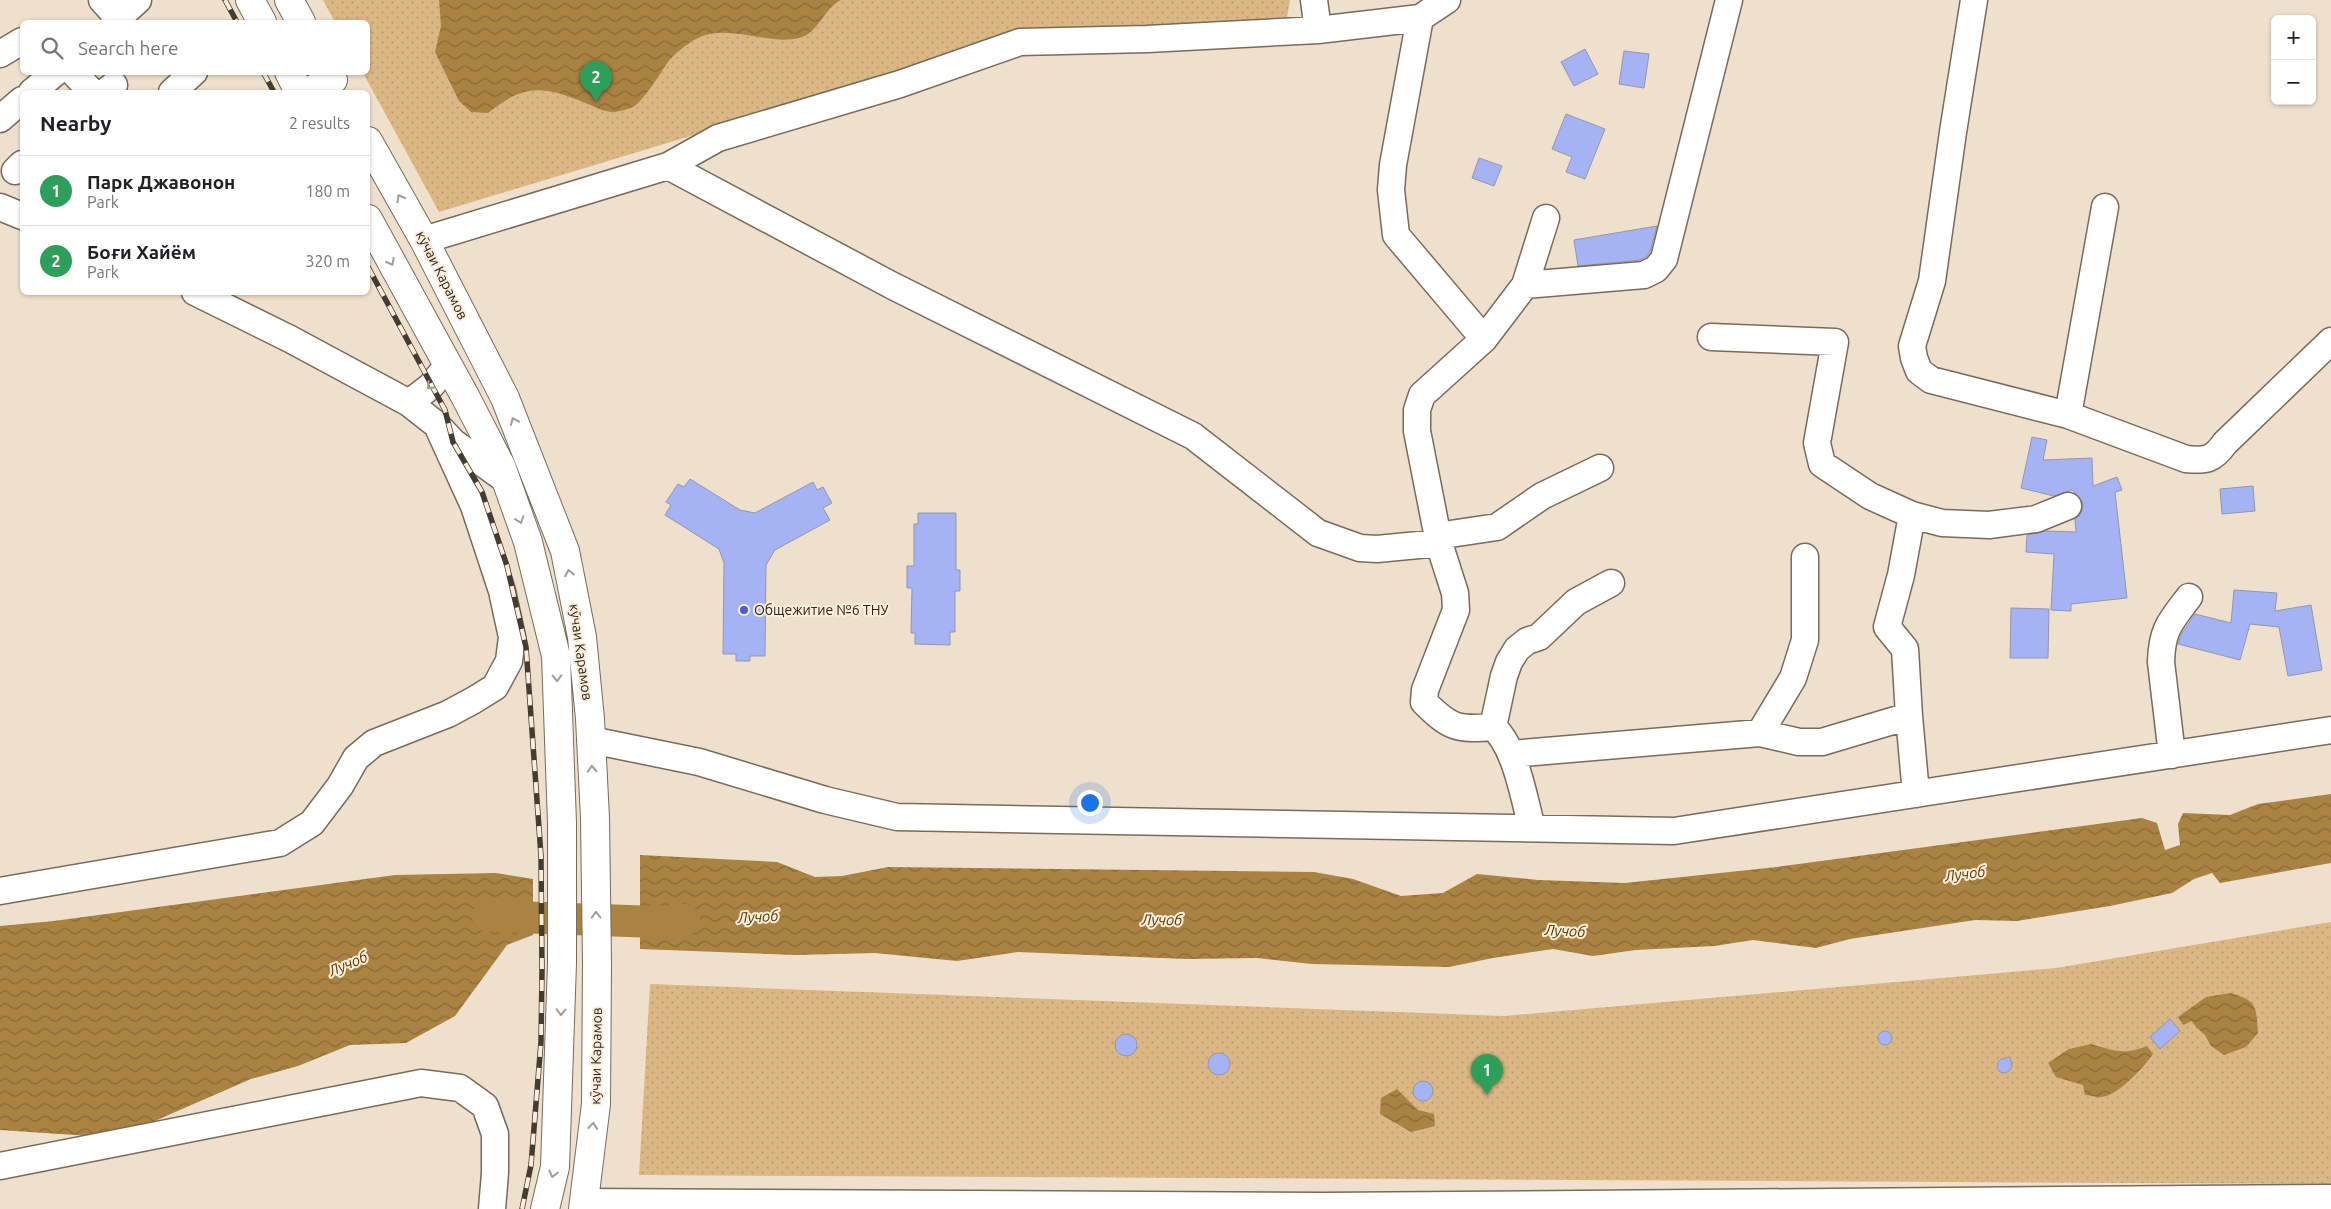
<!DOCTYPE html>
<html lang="en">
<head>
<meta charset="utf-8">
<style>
  :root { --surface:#fff; --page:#f2f2f2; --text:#202124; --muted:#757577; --line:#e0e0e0; --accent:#4f59cf }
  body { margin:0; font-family:Ubuntu,sans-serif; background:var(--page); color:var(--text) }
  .controls { position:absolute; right:15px; top:15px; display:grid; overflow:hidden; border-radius:8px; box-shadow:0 1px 4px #0004 }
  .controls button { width:45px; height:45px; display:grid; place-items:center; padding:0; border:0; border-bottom:1px solid var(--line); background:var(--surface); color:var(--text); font:25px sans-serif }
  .you { position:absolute; left:1089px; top:802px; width:18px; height:18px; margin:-12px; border:4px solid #fff; border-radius:50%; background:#1a73e8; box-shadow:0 0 0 8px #1a73e833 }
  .badge { display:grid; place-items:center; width:32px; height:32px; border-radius:50%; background:var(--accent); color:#fff; font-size:16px; font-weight:700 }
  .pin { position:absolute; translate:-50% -41px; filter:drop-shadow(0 1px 2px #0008) }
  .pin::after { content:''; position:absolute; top:26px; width:18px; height:15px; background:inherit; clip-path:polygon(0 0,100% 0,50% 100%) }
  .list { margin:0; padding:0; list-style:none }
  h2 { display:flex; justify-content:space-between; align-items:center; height:65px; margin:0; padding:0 20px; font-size:21px }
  h2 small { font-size:16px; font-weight:400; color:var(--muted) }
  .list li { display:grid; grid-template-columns:32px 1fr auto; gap:15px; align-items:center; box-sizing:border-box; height:70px; padding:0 20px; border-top:1px solid var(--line) }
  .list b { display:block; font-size:19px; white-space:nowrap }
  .list p { margin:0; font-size:16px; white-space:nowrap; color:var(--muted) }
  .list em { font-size:16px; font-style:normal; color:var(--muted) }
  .icon { flex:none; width:28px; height:28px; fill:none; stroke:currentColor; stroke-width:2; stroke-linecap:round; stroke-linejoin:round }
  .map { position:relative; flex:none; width:2331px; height:1209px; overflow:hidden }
  .search { position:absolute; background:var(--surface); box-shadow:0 1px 4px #0004; left:20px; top:20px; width:350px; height:55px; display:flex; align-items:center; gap:12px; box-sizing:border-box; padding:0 18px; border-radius:8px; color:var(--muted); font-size:19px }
  .panel { position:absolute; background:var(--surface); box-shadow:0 1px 4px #0004; left:20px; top:90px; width:350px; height:205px; border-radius:8px }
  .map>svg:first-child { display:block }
  .park { fill:url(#park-dots) }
  .water { fill:url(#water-waves) }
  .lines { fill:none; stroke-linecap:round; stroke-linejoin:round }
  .river { stroke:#aa8242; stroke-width:32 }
  .building { fill:#a5b3f5; stroke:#9297ab }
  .minor-casing { stroke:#776b5a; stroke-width:29 }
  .major-casing { stroke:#776b5a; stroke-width:30 }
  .minor { stroke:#fff; stroke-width:26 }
  .major { stroke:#fff; stroke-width:28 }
  .rail-casing { stroke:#433c33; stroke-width:5.5 }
  .rail { stroke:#fbedd9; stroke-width:4; stroke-dasharray:11; stroke-linecap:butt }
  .oneway { stroke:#9f9d99 }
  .poi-dot { fill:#4f59cf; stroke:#fbedd9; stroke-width:2 }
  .labels { text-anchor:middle; stroke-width:4; stroke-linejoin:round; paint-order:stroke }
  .street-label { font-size:14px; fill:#2a251d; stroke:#fbedd9 }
  .poi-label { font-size:14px; fill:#2a251d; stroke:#fbedd9; text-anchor:start }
  .water-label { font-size:15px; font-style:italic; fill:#573a04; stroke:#fbedd9 }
</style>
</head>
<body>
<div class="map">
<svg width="2331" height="1209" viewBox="0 0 2331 1209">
  <defs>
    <pattern id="park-dots" width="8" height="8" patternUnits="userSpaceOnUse" patternTransform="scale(1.25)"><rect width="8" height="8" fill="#dbb783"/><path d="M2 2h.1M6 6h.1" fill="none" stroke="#bc9d71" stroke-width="1.8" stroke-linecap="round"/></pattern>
    <pattern id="water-waves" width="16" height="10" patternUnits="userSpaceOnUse" patternTransform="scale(1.25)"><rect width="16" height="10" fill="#aa8242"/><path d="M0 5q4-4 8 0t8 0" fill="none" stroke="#8b6a37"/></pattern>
  </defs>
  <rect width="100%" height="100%" fill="#eee0cc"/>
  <!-- park -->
  <path class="park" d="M323,0H1290L1287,17L1107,31L949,65L707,131L439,212L363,73L368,72V22H335Z
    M2331,922V1184L639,1175L650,984L1504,1016L2056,968Z"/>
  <!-- water -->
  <path class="water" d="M439,0H841C824,8 818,34 799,38C765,46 727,21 694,40C686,45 674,54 668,62C661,72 643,102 633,107C629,109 620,111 615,112C602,112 594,106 583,102C541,85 523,85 488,113L471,112L459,101L435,52L441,26Z
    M2331,794V863L2220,883L2212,873L2194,879L2172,893L2110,906L2017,921L1975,920L1850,939L1816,948L1753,940L1714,946L1636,950L1593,956L1553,949L1493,958L1449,967L1312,964L1257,958L1186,959L1018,952L957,961L875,953L796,955L640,949V855L777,862L815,877L842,876L888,867L1314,872L1353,879L1401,896L1443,893L1477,874L1538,880L1625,883L1777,867L2142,818L2157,823L2165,850L2180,845L2178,824L2183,813L2230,815L2258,804Z
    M496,873L533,879V935L507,945L455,1016L406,1043L350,1045L298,1066L251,1079L150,1123L90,1136L0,1130V926L54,921L395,875Z
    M2231,993C2258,1001 2256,1007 2258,1033L2246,1047L2224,1055L2211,1046L2205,1035L2196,1027L2192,1021L2183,1025L2178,1017L2206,997Z
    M2091,1044C2114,1051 2125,1055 2147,1046L2153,1054C2144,1067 2118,1096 2101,1097C2097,1098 2090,1095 2085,1095L2083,1085L2056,1077L2048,1063L2069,1049Z
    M1397,1089L1418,1110L1434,1114L1435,1126L1411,1132L1380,1114L1381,1098Z"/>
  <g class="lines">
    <!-- river -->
    <path class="river" d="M488,916L656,922L684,920"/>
  </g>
  <!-- building -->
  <path class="building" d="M1585,49L1598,74L1574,86L1561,62Z
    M1624,51L1649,54L1644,88L1619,84Z
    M1566,114L1605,129L1585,179L1566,172L1572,157L1552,149Z
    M1479,158L1502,166L1494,186L1472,178Z
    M1657,226L1650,252L1646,257L1640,260L1578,266L1574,240Z
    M2032,437L2047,440L2043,460L2092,458L2093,486L2117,477L2122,490L2115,492L2127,598L2071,604V611L2051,610L2054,554L2026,552L2027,535L2046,531L2076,532L2075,519L2080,515L2083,508L2082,500L2072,490L2054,496L2021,488Z
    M690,479L740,510L755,513L813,482L817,490L823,487L832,503L823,508L830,520L775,550L766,565L765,656H750V661H736V654H723L724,563L719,549L665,515L671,505L666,502L678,484L684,487Z
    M2253,486L2255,511L2222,514L2220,489Z
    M918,513H956V570H960V591H955V632H950V645L915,644V633H911L912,588H907V566H914V524H918Z
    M2234,590L2277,593L2275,611L2311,605L2322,670L2288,676L2279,627L2250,624L2240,660L2178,644L2182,633L2195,614L2231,623Z
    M2011,608L2049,609L2048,658H2010Z
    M2170,1019L2180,1031L2160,1049L2150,1037Z
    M1878 1038a7 7 0 1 1 14 0a7 7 0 1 1-14 0Z
    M1115 1045a11 11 0 1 1 22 0a11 11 0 1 1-22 0Z
    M1208 1064a11 11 0 1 1 22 0a11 11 0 1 1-22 0Z
    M2010,1057L2012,1066L2010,1070L2006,1073L2000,1072L1997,1068L1998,1062L2001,1059Z
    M1413 1091a10 10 0 1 1 20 0a10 10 0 1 1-20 0Z"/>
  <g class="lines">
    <defs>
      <path id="minor" d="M102,0L122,22
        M1314,0L1318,30
        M1974,0L1953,132L1932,281L1912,346L1914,358L1919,371L1931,380L2068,415L2186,459C2206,461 2213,460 2225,443L2331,341
        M1420,18L1393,165L1391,190L1396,235L1484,339
        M114,22L138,0
        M0,54L22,41
        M73,72L92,92
        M32,92L56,72
        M105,92L114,85
        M172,92L194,72
        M0,119L22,100
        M668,166L893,286L1193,436L1318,533L1360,548L1377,549L1439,543L1455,593L1456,610L1425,690L1424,702C1450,728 1457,730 1493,727C1516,747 1524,799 1532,828
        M15,171L22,164
        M0,207L22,216
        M424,240L668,166L718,138L900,84L1020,42L1147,39L1318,30L1420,18L1447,0
        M1525,285L1644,275L1656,269L1664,259L1729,0
        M195,292L290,339L409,403L437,425L453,442L506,480
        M1711,337L1835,342L1817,443L1822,464L1870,496L1912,515L1942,523L1989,525L2036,519L2068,506
        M409,403L431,386L448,365
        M2068,415L2105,207
        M1437,536L1497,527L1542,496L1600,468
        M1439,543L1417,431V410L1422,395L1484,339L1525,285L1546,218
        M1909,716L1905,649L1887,627L1901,575L1912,515
        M1493,727L1504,676L1509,662L1517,649L1527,641L1539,637L1576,602L1611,583
        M1760,733L1793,678L1805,640V557
        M591,740L699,762L825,800L897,817L1674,831L2331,730
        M1511,754L1760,733L1799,742H1822L1909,716L1916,794
        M2172,755L2161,662C2162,629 2170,622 2189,597
        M0,891L280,843L312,823L340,786L356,758L374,743L448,714L474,700L495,687L509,661L512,637L502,591L474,506L437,425
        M0,1166L421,1083L460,1088L485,1106L495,1134V1173L492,1209
        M585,1202L1323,1206L2331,1198"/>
      <path id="major" d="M250,0L262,22
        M289,0L301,22
        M289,72L299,92
        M307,92L333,80
        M368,141L424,240L505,398L565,551L582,637L590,719L595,818L597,963L596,1104L583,1209
        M368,219L466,398L501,466L528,542L556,656L562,823V963L555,1167L545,1209"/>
    </defs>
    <!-- minor casing -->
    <use href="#minor" class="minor-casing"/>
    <!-- major casing -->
    <use href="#major" class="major-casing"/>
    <!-- minor -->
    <use href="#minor" class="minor"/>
    <!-- major -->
    <use href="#major" class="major"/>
    <defs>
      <path id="rail" d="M225,0L237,22
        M263,72L274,92
        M368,267L445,410L453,442L482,492L507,566L526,647L541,856L542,971L541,1042L531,1165L522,1209"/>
    </defs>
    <!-- rail casing -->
    <use href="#rail" class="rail-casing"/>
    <!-- rail -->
    <use href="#rail" class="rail"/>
  </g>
  <!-- one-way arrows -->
  <defs><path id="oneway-chevron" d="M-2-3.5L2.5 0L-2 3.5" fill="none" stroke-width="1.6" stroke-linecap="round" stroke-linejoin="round" transform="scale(1.25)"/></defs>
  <g class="oneway">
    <use href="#oneway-chevron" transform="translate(400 198) rotate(-120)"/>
    <use href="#oneway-chevron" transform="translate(391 262) rotate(62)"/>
    <use href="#oneway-chevron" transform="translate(430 386) rotate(136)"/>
    <use href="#oneway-chevron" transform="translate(514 421) rotate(-112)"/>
    <use href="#oneway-chevron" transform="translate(520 520) rotate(71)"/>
    <use href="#oneway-chevron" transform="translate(569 573) rotate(-101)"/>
    <use href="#oneway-chevron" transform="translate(557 678) rotate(88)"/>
    <use href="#oneway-chevron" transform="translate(592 769) rotate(-93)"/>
    <use href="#oneway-chevron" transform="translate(596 915) rotate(-91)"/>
    <use href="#oneway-chevron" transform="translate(561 1012) rotate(91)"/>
    <use href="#oneway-chevron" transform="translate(593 1126) rotate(-84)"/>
    <use href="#oneway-chevron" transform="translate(553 1174) rotate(103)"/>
  </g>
  <!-- markers -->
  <circle class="poi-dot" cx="744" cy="610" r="5"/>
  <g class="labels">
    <!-- street labels -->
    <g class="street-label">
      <text transform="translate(442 275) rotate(63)" y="5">кӯчаи Карамов</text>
      <text transform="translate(581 652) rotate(82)" y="5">кӯчаи Карамов</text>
      <text transform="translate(596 1056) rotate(-89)" y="5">кӯчаи Карамов</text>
    </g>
    <!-- poi labels -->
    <g class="poi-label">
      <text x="754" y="615">Общежитие №6 ТНУ</text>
    </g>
    <!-- water labels -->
    <g class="water-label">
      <text transform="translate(1965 874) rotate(-7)" y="5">Лучоб</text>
      <text transform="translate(758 917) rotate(-3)" y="5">Лучоб</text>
      <text transform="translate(1162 920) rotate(1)" y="5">Лучоб</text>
      <text transform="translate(1565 931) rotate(3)" y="5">Лучоб</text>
      <text transform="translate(348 964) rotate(-23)" y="5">Лучоб</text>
    </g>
  </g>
</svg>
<div class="controls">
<button>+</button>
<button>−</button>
</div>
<div class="you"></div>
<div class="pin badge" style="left:1487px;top:1095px;background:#2e9e5b">1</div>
<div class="pin badge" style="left:596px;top:102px;background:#2e9e5b">2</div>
<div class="search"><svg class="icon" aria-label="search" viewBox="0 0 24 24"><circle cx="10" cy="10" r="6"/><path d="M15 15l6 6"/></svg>Search here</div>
<section class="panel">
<h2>Nearby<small>2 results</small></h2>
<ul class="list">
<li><span class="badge" style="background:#2e9e5b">1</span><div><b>Парк Джавонон</b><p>Park</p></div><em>180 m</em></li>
<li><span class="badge" style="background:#2e9e5b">2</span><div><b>Боғи Хайём</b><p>Park</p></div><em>320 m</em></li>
</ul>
</section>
</div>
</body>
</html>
